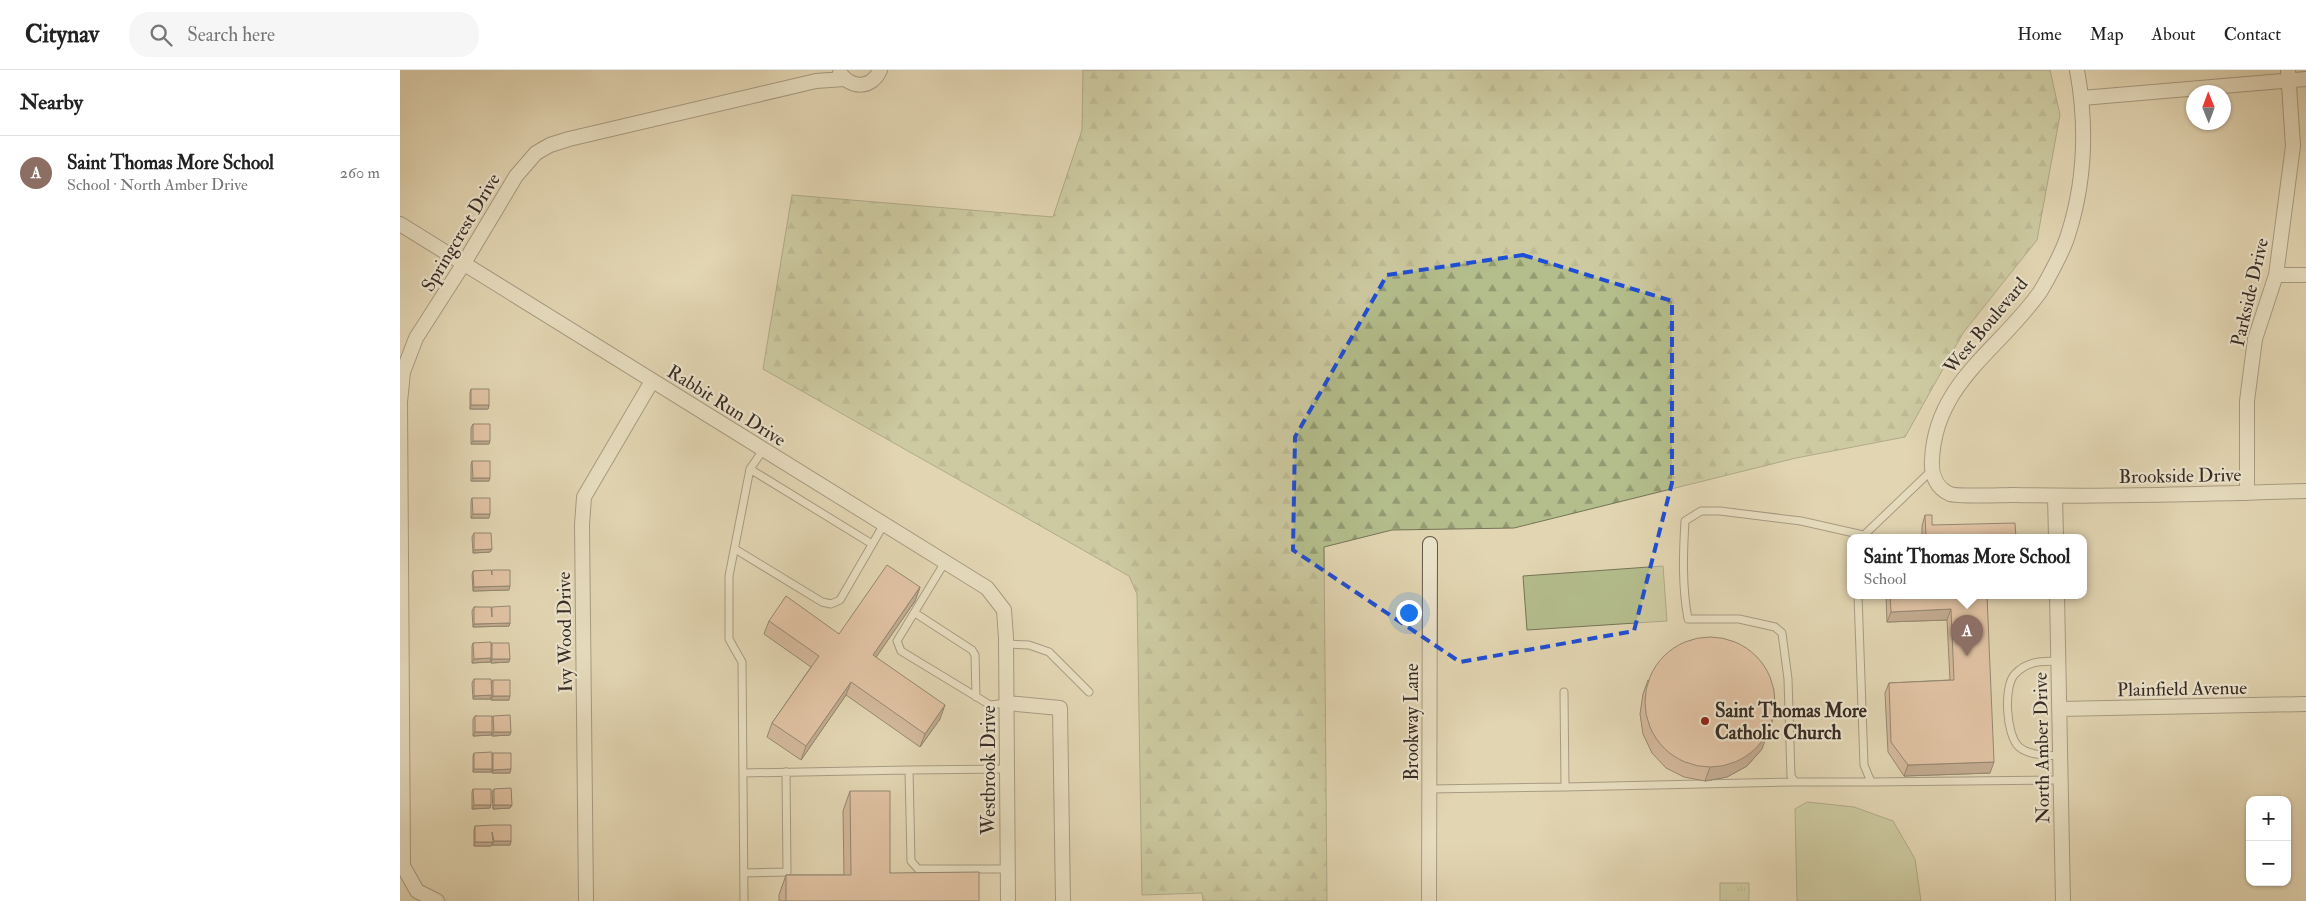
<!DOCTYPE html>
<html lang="en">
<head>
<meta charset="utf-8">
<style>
  :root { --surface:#fff; --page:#f6f6f6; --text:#222; --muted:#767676; --line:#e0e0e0; --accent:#111827 }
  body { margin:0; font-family:"IM FELL Double Pica",serif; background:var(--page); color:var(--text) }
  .controls { position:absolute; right:15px; bottom:15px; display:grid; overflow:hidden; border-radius:10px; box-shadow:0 1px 4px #0004 }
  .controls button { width:45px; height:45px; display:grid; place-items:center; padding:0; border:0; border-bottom:1px solid var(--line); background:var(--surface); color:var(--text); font:25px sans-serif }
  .compass { position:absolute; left:1786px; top:15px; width:45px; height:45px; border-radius:50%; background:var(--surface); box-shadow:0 1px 4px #0004; rotate:359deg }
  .you { position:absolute; left:1008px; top:542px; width:18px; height:18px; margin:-12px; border:4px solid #fff; border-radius:50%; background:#1a73e8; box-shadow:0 0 0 8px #1a73e833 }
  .badge { display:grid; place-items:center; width:32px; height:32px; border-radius:50%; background:var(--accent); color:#fff; font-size:16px; font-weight:700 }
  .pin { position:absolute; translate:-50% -41px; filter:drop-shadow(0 1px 2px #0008) }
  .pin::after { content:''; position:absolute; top:26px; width:18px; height:15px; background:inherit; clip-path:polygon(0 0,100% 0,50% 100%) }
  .popup { position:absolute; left:1447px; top:464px; width:240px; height:65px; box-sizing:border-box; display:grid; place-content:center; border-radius:10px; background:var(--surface); filter:drop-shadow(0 1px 4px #0005); font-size:16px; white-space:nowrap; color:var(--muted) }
  .popup b { font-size:19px; color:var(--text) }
  .popup::after { content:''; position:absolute; left:50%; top:100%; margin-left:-10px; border:10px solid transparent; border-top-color:var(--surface) }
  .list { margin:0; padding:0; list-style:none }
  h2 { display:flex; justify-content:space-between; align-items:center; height:65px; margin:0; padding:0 20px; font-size:21px }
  h2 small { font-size:16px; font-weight:400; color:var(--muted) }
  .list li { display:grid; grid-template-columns:32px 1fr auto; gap:15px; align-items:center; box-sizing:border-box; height:75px; padding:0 20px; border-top:1px solid var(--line) }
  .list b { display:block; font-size:19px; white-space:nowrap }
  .list p { margin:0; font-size:16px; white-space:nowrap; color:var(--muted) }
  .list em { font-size:16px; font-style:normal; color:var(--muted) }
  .icon { flex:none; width:28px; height:28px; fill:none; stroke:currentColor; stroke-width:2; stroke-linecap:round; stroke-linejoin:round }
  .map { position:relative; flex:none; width:1906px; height:831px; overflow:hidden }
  header { display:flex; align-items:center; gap:30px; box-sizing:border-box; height:70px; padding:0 25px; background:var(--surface); border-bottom:1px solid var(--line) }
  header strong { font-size:24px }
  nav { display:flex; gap:28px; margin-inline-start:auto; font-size:18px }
  .search { width:350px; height:45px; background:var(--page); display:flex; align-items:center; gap:12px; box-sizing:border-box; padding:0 18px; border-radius:20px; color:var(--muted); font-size:19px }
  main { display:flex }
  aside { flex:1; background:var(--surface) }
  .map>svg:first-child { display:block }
  .grass { fill:#b4bd8c; stroke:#757458 }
  .forest { fill:url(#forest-firs); stroke:#757458 }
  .park { fill:url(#park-tufts); stroke:#757458 }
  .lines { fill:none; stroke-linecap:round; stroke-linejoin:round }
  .lane-casing { stroke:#615648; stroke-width:9 }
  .street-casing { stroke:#615648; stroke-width:16 }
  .lane { stroke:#ece4cd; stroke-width:7 }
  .street { stroke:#ece4cd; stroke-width:14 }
  .wall { fill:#c2957e; stroke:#362b24 }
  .shaded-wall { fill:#9e7967; stroke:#362b24 }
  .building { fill:#e1ad93; stroke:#362b24 }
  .marked { fill:none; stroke:#1d4ed8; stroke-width:4; stroke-dasharray:10 6; stroke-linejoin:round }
  .poi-dot { fill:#8f2418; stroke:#ece4cd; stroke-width:2 }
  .labels { text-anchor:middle; stroke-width:4.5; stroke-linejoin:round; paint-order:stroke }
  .street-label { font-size:19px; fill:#362b24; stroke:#ece4cd }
  .poi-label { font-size:19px; font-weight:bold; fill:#362b24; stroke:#ece4cd; text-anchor:start }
</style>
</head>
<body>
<header>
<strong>Citynav</strong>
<div class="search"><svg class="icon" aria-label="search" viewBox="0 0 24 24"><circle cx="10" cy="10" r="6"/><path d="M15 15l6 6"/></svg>Search here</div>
<nav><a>Home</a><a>Map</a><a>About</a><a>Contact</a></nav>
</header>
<main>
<aside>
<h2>Nearby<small></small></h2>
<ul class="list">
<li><span class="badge" style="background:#8d6e63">A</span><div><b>Saint Thomas More School</b><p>School · North Amber Drive</p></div><em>260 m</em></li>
</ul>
</aside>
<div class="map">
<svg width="1906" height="831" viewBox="0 0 1906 831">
  <defs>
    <pattern id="forest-firs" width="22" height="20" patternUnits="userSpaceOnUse" patternTransform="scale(1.25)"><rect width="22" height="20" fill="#b4bd8c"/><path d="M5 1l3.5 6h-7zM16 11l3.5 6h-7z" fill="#939a72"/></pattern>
    <pattern id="park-tufts" width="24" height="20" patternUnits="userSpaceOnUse" patternTransform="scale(1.25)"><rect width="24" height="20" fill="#b4bd8c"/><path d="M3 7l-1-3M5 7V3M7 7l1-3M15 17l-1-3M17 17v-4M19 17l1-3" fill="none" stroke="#939a72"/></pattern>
  </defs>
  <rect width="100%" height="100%" fill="#e2d6b2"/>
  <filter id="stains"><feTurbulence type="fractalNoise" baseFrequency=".004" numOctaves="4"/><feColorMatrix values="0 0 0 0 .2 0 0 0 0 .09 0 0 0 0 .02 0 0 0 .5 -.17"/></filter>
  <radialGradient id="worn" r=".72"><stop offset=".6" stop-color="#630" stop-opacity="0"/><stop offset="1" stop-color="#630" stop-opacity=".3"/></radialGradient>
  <!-- grass -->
  <path class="grass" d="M1263,496L1267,551L1127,560L1123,506Z
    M1407,732L1454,737L1493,751L1515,789L1521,831H1397L1395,739Z"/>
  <!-- forest -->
  <path class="forest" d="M683,0H1650L1660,45L1637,170L1563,263L1505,367L1396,388L1114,458L992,460L924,477L927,831H803L802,823L742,825L737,524L729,506L363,299L392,125L653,147L682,60Z"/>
  <!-- park -->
  <path class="park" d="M1320,813H1349V831H1320Z"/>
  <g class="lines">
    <defs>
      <path id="lane" d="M350,399L472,474
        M1463,465L1401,451L1320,441H1301L1285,451C1283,484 1282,517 1288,549H1339L1375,557L1382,563L1388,609L1391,706L1395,712H1471
        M1462,467L1531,401
        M335,479L422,532L431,534L440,530L484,454
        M545,492L497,571L501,581L590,635L607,633
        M1458,525L1464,695L1471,712L1660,710
        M515,543L572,580L575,585L576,627
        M606,574L629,575L649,582L689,622
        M1658,591C1642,591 1627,591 1615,604C1603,616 1606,665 1619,677C1630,686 1647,685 1660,686
        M607,699L509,700L511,791L518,799H608
        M343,703L509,700
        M1165,717L1395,712
        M1029,719L1165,717L1164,622
        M344,803L387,802L386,702
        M344,831L342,592L329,569V506L350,399L363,380"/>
      <path id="street" d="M1677,0C1687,55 1685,112 1668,165C1664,179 1648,209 1640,222C1600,279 1535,313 1532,390C1531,404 1536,418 1550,424C1558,427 1601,425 1613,425C1710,427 1808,424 1906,421
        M440,3C451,19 472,19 480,0
        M1682,28L1906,9
        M0,154L587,518L604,540L606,568L608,831
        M1876,205H1906
        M1847,423V331L1855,269L1876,205L1893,76L1888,0
        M1655,426L1656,467
        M1657,525L1663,831
        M607,633L660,638L663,831
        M1659,639L1906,634
        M37,831L17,821L3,796L0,332L3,302L16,268L64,193L116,106L136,83L150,75L169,69L416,11L444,9
        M186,831L182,455L184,427L252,311
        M1029,831L1030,474"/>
    </defs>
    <!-- lane casing -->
    <use href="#lane" class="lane-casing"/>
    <!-- street casing -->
    <use href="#street" class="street-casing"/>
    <!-- lane -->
    <use href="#lane" class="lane"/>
    <!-- street -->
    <use href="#street" class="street"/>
  </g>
  <!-- wall -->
  <path class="wall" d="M71,319L89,335L88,339H70V323Z
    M73,354L89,374H71V358Z
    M72,391L89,411H71V395Z
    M72,428L89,448H71V431Z
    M1525,445L1532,455L1616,467H1522V456Z
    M74,463L92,479L90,482L73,483L72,467Z
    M92,500L109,520L73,521L72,505L73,501L91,502Z
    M520,517L515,531L476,587L540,649L520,677L446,625L401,690L367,667L372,653L411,597L364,564L369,551L439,564Z
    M1486,525H1587L1590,703L1504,706L1488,682L1485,623L1489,613L1550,610L1547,550L1487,552Z
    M74,537L92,539V537L110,553L109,556L73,557L72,541Z
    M73,573L91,576L92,573L109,592L91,593V589L90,592L72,593V576Z
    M74,609L91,614L93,610L109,630H91V626L90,629H73L72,613Z
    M1248,610L1362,679L1347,696L1327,707L1305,711L1284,707L1266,698L1252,683L1243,664L1240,644L1243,624Z
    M75,646L92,648L93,646L110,665L92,666V662L91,665L73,666V649Z
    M74,683L92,699L91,702H73V686Z
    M93,683L110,703H92V687Z
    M73,719L91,735L90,738L72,739V722Z
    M94,719L112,735L110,738L93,739L92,722Z
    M450,721L490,803L579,831H379V825L386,805H444L443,741Z
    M75,756L111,771L110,775H92V773L91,776H74V760Z"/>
  <!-- shaded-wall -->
  <path class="shaded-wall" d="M71,335H89L88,339H70Z
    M73,371H90L89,374H71Z
    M73,408H90L89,411H71Z
    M73,444H90L89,448H71Z
    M92,479L90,482L73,483L74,480Z
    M110,516L109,520L73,521L74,517Z
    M520,517L515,531L468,599L473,585Z
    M1551,539L1547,550L1487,552L1491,542Z
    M110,553L109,556L73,557L74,554Z
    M91,588L90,592L72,593L74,589Z
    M92,589H110L109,592L91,593Z
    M451,612L446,625L401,690L406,676Z
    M92,625L90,629H73L74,626Z
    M93,626H110L109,630H91Z
    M545,635L540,649L520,677L525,664Z
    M1375,644L1362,679L1347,696L1327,707L1305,711L1310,697Z
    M75,662H92L91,665L73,666Z
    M94,662H111L110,665L92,666Z
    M1594,692L1590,703L1504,706L1508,695Z
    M74,699H92L91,702H73Z
    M111,699L110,703H92L93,700Z
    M74,735H91L90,738L72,739Z
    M94,735H112L110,738L93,739Z
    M94,771H111L110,775H92Z
    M75,772H93L91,776H74Z"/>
  <!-- building -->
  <path class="building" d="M71,319H89V335H71Z
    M73,354H90V371H73Z
    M72,391H90V408H73Z
    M72,428H90V444H73Z
    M1525,445H1532V455L1615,453L1616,467H1526Z
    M74,463H91L92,479L74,480Z
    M487,495L520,517L473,585L545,635L525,664L451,612L406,676L372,653L419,586L369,551L386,526L439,564Z
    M91,500L92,505V500H110V516L74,517L73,501Z
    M1490,525H1587L1594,692L1508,695L1491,672L1489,613L1554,610L1551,539L1491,542Z
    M110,536V553L74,554V537H91L92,547V537Z
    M1245 632a65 65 0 1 1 130 0a65 65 0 1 1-130 0Z
    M91,572V588L74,589L73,573Z
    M92,573H109L110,589H92Z
    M74,609H91L92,625L74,626Z
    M93,610H110V626H93Z
    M110,645L111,662H94L93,646Z
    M75,646H92V662H75Z
    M92,682V699H74V683Z
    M93,683H111V699L93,700Z
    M111,718L112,735H94V719Z
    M73,719H91V735H74Z
    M450,721H490V803L579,802V831H386V805H451Z
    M93,755H111V771H94L92,762L93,772H75V756Z"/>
  <!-- marked area -->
  <path d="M0 0H1906V831H0ZM1123,185L1272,231V413L1234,561L1060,592L893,480L895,367L987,205Z" fill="#e2d6b2" fill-opacity=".55" fill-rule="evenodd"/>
  <path class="marked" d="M1123,185L1272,231V413L1234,561L1060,592L893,480L895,367L987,205Z"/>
  <!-- markers -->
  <circle class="poi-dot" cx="1305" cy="651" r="5"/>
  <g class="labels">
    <!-- street labels -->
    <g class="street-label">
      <text transform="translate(60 162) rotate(-59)" y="7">Springcrest Drive</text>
      <text transform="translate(1849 222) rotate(-77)" y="7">Parkside Drive</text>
      <text transform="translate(1585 255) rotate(-50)" y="7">West Boulevard</text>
      <text transform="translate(327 335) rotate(32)" y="7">Rabbit Run Drive</text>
      <text transform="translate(1780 405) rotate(-1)" y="7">Brookside Drive</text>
      <text transform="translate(164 562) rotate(-91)" y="7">Ivy Wood Drive</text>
      <text transform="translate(1782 618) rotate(-1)" y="7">Plainfield Avenue</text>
      <text transform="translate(1011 652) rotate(-90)" y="7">Brookway Lane</text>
      <text transform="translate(1641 678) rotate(-91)" y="7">North Amber Drive</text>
      <text transform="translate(588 700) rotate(-90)" y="7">Westbrook Drive</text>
    </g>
    <!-- poi labels -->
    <g class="poi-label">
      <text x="1315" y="647">Saint Thomas More<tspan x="1315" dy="22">Catholic Church</tspan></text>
    </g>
  </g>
  <rect width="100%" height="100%" filter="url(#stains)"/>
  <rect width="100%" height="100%" fill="url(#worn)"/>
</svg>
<div class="controls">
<button>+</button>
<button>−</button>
</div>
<svg class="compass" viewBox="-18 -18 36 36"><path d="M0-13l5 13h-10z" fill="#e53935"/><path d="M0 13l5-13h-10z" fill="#767676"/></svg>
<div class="you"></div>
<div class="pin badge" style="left:1567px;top:586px;background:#8d6e63">A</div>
<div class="popup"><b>Saint Thomas More School</b>School</div>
</div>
</main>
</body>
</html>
